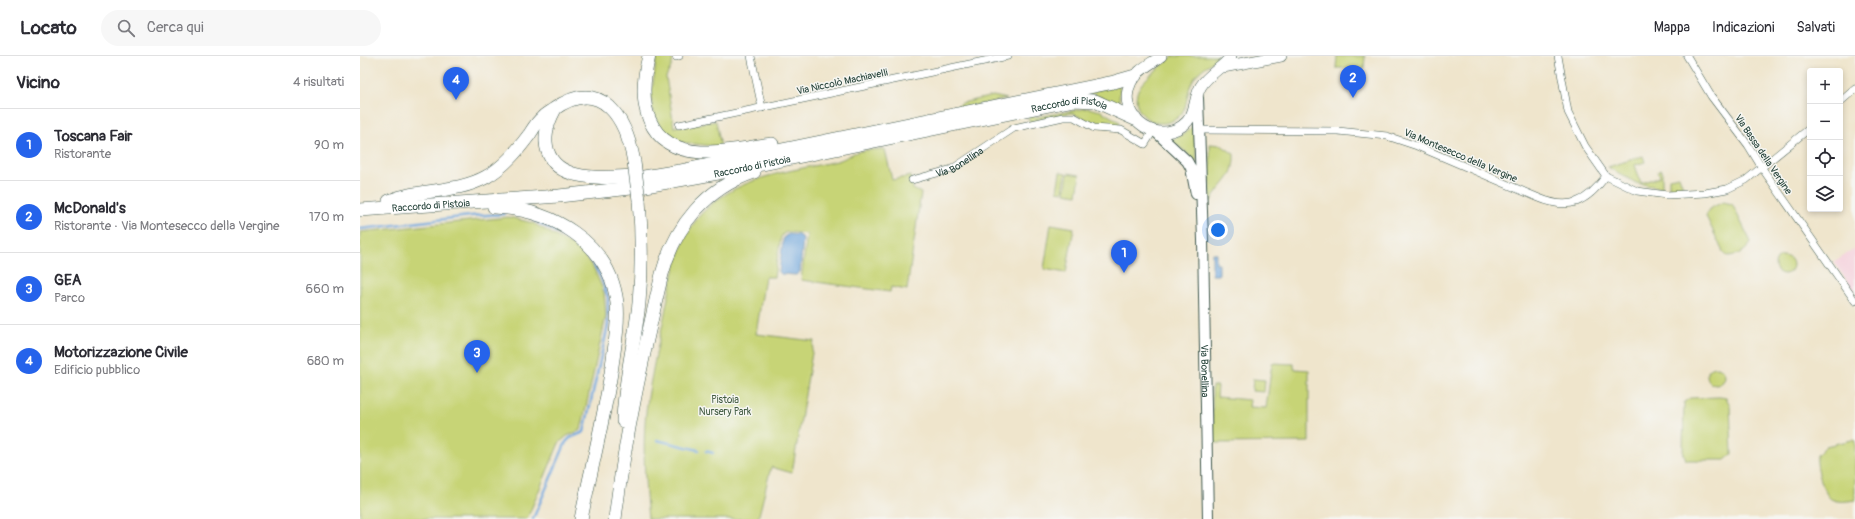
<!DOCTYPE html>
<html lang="it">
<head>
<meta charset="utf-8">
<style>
  :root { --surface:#fff; --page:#f7f7f7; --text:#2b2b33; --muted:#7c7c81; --line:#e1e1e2; --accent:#2563eb }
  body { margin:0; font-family:Pangolin,sans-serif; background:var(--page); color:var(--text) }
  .controls { position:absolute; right:12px; top:12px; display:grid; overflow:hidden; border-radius:4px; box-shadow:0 2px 6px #0003 }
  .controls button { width:36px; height:36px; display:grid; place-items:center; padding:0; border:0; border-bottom:1px solid var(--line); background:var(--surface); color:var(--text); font:20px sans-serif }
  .you { position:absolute; left:858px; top:174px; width:14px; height:14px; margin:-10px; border:3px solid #fff; border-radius:50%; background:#1a73e8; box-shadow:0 0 0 6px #1a73e833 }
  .badge { display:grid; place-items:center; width:26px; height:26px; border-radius:50%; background:var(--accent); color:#fff; font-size:13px; font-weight:700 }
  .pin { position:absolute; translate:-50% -33px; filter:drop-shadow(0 1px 2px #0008) }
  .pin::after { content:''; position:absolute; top:21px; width:14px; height:12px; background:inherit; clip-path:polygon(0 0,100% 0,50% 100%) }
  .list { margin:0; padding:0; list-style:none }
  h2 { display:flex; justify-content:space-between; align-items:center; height:52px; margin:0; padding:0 16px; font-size:17px }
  h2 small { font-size:13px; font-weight:400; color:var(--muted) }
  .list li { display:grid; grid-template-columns:26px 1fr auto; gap:12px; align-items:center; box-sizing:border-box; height:72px; padding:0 16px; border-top:1px solid var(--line) }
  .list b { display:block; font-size:15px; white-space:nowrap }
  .list p { margin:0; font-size:13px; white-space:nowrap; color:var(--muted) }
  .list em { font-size:13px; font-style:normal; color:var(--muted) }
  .icon { flex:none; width:22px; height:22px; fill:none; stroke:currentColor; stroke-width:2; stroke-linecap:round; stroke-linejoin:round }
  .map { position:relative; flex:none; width:1495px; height:463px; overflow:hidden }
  header { display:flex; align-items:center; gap:24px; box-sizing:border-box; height:56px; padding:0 20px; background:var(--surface); border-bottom:1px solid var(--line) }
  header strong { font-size:19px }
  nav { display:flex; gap:22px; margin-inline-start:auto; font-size:14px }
  .search { width:280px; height:36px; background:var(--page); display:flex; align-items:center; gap:10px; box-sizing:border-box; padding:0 14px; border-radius:22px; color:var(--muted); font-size:15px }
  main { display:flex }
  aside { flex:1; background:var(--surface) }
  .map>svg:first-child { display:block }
  .built { fill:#f5cfdb }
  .green { fill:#c7d476; stroke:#738855 }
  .water { fill:#6ea5dc; stroke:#467188 }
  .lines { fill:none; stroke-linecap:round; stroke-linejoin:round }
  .stream { stroke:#6ea5dc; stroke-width:2.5 }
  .street-casing { stroke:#3e564b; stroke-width:8 }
  .secondary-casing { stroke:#3e564b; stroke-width:12 }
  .primary-casing { stroke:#3e564b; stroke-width:12 }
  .highway-casing { stroke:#3e564b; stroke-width:14 }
  .street { stroke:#fff; stroke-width:7 }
  .secondary { stroke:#fff; stroke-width:10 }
  .primary { stroke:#fff; stroke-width:11 }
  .highway { stroke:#fff; stroke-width:13 }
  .highway-bridge-casing { stroke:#3e564b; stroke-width:14; stroke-linecap:butt }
  .highway-bridge { stroke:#fff; stroke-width:13 }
  .labels { text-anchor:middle; stroke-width:3; stroke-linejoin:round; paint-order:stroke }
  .street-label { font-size:10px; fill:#1f3d34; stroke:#f6f6f2 }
  .park-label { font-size:10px; fill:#415b41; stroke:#f6f6f2 }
</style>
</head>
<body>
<header>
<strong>Locato</strong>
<div class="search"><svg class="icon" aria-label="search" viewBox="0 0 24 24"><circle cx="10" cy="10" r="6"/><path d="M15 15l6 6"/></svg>Cerca qui</div>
<nav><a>Mappa</a><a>Indicazioni</a><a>Salvati</a></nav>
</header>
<main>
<aside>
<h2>Vicino<small>4 risultati</small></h2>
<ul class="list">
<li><span class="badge">1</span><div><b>Toscana Fair</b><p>Ristorante</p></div><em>90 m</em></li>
<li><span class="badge">2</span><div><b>McDonald's</b><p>Ristorante · Via Montesecco della Vergine</p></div><em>170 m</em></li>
<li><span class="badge">3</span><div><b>GEA</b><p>Parco</p></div><em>660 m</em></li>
<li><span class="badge">4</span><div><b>Motorizzazione Civile</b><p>Edificio pubblico</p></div><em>680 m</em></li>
</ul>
</aside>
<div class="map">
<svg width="1495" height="463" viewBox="0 0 1495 463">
  <rect width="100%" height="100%" fill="#f6f6f2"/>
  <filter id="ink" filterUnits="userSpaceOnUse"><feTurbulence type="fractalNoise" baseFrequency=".025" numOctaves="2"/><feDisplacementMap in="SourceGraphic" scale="8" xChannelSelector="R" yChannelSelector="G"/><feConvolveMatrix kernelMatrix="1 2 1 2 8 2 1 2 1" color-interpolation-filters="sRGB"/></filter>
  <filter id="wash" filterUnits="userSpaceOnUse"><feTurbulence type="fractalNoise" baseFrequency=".012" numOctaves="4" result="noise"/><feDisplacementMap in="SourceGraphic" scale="16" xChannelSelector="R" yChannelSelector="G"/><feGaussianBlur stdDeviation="0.9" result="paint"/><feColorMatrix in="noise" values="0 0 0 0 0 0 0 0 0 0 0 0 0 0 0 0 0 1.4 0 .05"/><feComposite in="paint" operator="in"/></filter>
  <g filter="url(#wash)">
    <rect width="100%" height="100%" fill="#efe5cc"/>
    <!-- built -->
    <path class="built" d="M1495,192V235L1473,206Z"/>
    <!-- green -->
    <path class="green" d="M297,0H313L312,9L306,21L314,71L356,65L361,91L317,86L299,70L293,56L291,41Z
      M813,0H861C851,8 840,12 833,24C825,37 830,55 814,64C795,75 769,56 778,34C783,22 803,10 813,0Z
      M977,0H1005L1004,13L976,12Z
      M758,30L760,31L759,45L757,47L726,36Z
      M633,40L647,43L590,55L602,47Z
      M728,52L741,55L760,66L759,70L748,71L734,68L712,57L669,66L668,58L677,61Z
      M832,71H834L837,104L834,105L825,95L810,85L824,78Z
      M850,88L861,89L874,98C875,124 861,126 850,147Z
      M525,93L532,124L551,120L553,133L561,137L547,234L531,231L530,236L441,224L447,178L429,176L424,177L421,181L414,221H405L396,278L454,285L432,417L411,411L398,463H288C285,431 283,398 285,366C288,334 295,303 302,271C310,235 316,183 343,156C380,119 429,116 477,105C486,103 493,96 501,95C509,93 518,94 525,93Z
      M1283,100L1285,106L1275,109L1281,127L1300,121L1298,115L1302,114V132L1276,127L1248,111Z
      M700,116L706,117L703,136L697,135Z
      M708,117L720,119L717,139L705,137Z
      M1319,120L1323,131L1309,132V122Z
      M1363,146L1372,148L1391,186C1388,195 1376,200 1367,200L1363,196L1346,160L1349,153Z
      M149,161L173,167L220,194L234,213L244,236L246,260L221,374L207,380L199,387L167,463H0V176Z
      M691,168L714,172L706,217L684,213Z
      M1415 209a9 9 0 1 1 18 0a9 9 0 1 1-18 0Z
      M912,307L934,308V313L949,314V386L853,387L852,330H858L857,341L890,344L889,351L906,352Z
      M1347 320a9 9 0 1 1 18 0a9 9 0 1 1-18 0Z
      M893,323L905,324L904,336L892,335Z
      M1360,341L1366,342L1370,349L1372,398L1365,404H1326L1323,395L1324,346L1330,342Z
      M1492,384L1495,385V444C1487,445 1479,447 1471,443C1463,438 1455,407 1457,399L1466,390Z"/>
    <!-- water -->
    <path class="water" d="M429,178L438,179L443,182L440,216L436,219L421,218L419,216L423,184L425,180Z
      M852,197H856V208H859V219H852Z"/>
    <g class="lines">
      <!-- stream -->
      <path class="stream" d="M0,173L110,160L144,158
        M297,384L339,394
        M346,395L353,397
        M173,463L206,386L210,382L224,376L248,269V241L241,221L230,202L218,188L174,164"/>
    </g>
  </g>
  <g filter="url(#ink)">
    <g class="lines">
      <defs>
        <g id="street">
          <path d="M391,0L402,52"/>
          <path d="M1198,0L1208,56L1225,90L1246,120L1277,135L1307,139L1345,137L1367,133L1386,124L1450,72"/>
          <path d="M1327,0L1351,40L1388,89L1402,112L1495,245"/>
          <path d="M316,1L319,0"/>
          <path d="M1480,46L1495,33"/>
          <path d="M319,69L648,0"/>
          <path d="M839,74L978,75L1027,80L1057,90L1179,142C1210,155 1227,146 1246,120"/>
          <path id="s1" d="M552,124L592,113L654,72L703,61H714L734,72L761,74L785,88L793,75"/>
        </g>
        <g id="secondary">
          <path id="s2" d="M838,42L843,184L848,463"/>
          <path d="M796,76L827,105L831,112L836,138"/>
        </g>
        <path id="primary" d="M801,0C791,8 777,14 771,26C755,57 793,90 822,70C837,60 833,43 841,30C849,17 863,12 871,0
          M863,11L921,0"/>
        <g id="highway">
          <path d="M289,0C277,45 285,93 341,96C364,97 389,91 412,88"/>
          <path d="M194,55C179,83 184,112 218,119C236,123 255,121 273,120"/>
          <path d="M266,124L320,115L754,26L775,20"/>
          <path d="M29,145C60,132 95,138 126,121C144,111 157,95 169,79C173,73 177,66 182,62C185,58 190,56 194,53C242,19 266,63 274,106"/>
          <path d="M134,151C191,153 250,186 257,247C259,270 254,294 251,317C243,366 231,414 221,463"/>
          <path id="s3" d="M0,154L199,140L280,131L358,117L714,44L735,45L775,63"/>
          <path d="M263,365C264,325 275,286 279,247C282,213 282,178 279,144"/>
          <path d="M255,463C265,380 283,299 302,218C315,170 346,132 394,116"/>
        </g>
      </defs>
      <!-- street casing -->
      <use href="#street" class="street-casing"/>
      <!-- secondary casing -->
      <use href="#secondary" class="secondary-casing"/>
      <!-- primary casing -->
      <use href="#primary" class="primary-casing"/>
      <!-- highway casing -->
      <use href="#highway" class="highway-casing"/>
      <!-- street -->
      <use href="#street" class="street"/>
      <!-- secondary -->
      <use href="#secondary" class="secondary"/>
      <!-- primary -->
      <use href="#primary" class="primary"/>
      <!-- highway -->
      <use href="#highway" class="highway"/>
      <defs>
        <path id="highway-bridge" d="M274,106L279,144"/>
      </defs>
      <!-- highway-bridge casing -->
      <use href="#highway-bridge" class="highway-bridge-casing"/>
      <!-- highway-bridge -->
      <use href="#highway-bridge" class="highway-bridge"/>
    </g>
  </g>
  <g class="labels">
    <!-- street labels -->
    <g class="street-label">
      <text transform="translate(482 25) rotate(-12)" y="4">Via Niccolò Machiavelli</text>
      <text dy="4" stroke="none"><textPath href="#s3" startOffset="719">Raccordo di Pistoia</textPath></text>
      <text transform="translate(1404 98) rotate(56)" y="4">Via Bassa della Vergine</text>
      <text transform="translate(1101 99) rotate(23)" y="4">Via Montesecco della Vergine</text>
      <text dy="4" stroke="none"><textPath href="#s1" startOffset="51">Via Bonellina</textPath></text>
      <text dy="4" stroke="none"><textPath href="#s3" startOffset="395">Raccordo di Pistoia</textPath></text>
      <text dy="4" stroke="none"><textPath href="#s3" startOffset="71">Raccordo di Pistoia</textPath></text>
      <text dy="4" stroke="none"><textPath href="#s2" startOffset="273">Via Bonellina</textPath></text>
    </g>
    <!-- park labels -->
    <g class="park-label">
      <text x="365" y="347">Pistoia<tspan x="365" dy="12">Nursery Park</tspan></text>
    </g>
  </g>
</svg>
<div class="controls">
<button>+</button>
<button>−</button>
<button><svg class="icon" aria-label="locate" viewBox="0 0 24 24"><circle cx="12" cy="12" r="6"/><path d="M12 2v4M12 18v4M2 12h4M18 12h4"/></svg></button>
<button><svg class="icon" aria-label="layers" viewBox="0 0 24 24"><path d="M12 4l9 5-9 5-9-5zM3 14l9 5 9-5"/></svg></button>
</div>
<div class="you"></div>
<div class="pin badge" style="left:764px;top:217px">1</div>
<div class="pin badge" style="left:993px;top:42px">2</div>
<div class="pin badge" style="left:117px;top:317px">3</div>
<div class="pin badge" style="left:96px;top:44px">4</div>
</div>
</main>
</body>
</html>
